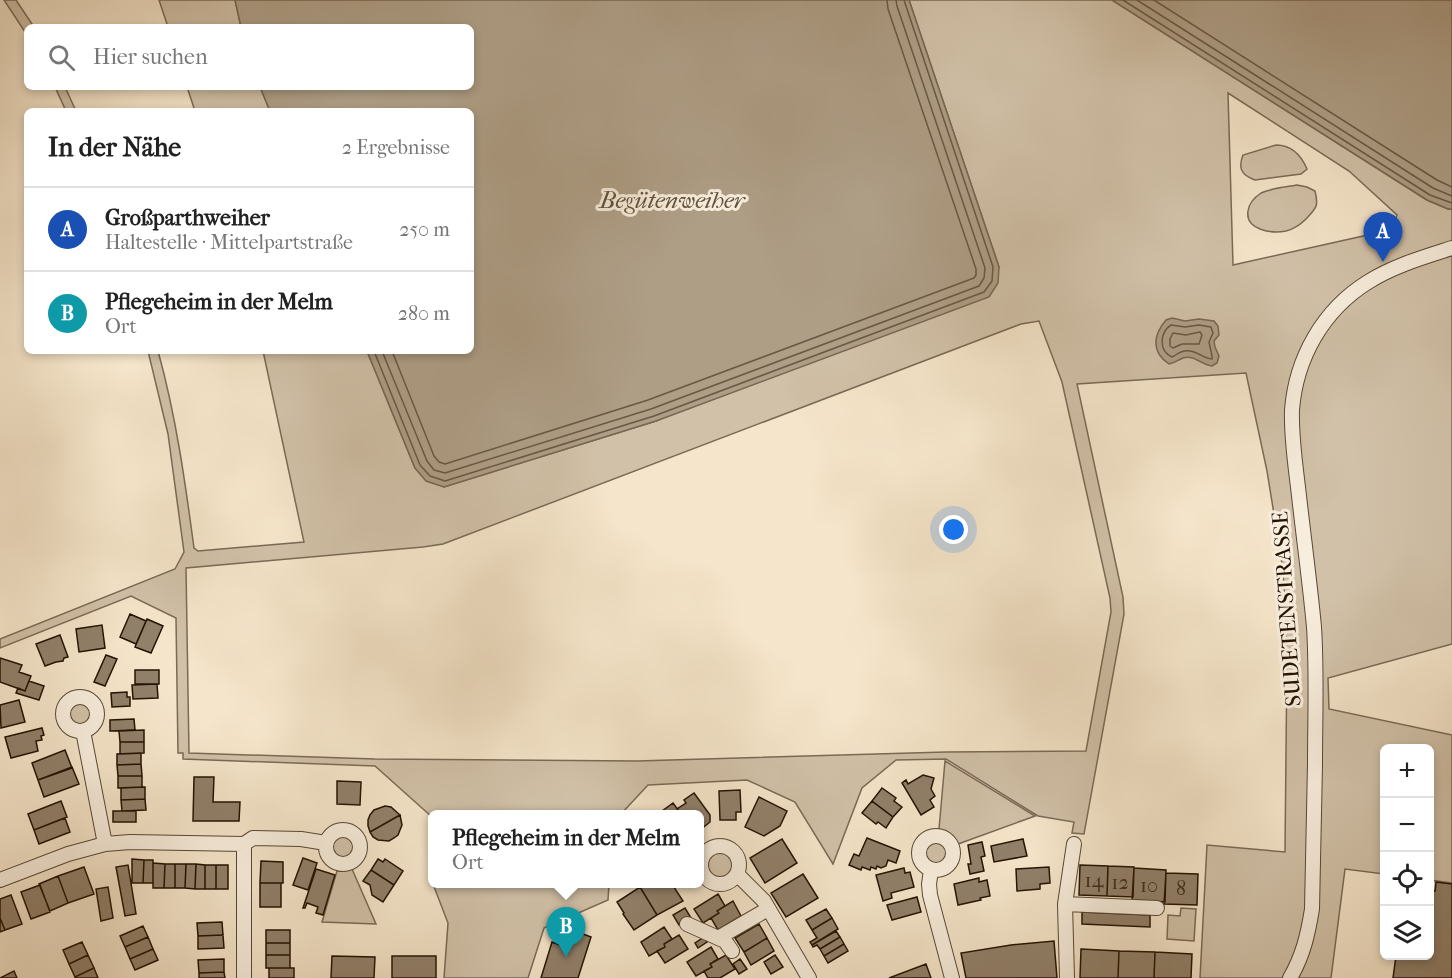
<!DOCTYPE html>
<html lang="de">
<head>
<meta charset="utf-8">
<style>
  :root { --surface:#fff; --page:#f6f6f6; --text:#222; --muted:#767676; --line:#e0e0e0; --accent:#b45309 }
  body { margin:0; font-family:"IM FELL French Canon",serif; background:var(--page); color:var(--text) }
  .controls { position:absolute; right:18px; bottom:18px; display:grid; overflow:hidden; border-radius:9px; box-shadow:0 3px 9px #0003 }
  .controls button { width:54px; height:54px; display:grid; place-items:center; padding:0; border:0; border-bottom:2px solid var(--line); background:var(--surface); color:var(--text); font:30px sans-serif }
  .you { position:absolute; left:954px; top:530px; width:21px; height:21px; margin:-15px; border:4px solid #fff; border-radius:50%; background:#1a73e8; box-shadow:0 0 0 9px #1a73e833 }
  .badge { display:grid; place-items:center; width:39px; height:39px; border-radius:50%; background:var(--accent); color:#fff; font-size:20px; font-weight:700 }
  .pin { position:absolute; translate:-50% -50px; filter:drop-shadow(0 2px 3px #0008) }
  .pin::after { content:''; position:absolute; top:32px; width:21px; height:18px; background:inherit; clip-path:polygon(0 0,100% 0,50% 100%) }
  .popup { position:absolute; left:428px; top:810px; width:276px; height:78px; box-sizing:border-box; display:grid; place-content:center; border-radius:9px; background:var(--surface); filter:drop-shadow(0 2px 4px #0005); font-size:20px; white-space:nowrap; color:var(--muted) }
  .popup b { font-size:22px; color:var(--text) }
  .popup::after { content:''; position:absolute; left:50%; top:100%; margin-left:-12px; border:12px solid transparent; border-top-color:var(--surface) }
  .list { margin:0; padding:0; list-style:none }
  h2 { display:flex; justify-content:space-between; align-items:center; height:78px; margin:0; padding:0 24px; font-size:26px }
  h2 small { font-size:20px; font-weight:400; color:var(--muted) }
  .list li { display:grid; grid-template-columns:39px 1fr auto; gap:18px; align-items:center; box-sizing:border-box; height:84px; padding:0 24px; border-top:2px solid var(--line) }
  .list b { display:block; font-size:22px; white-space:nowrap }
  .list p { margin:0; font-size:20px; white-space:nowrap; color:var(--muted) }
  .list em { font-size:20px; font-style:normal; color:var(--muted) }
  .icon { flex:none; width:33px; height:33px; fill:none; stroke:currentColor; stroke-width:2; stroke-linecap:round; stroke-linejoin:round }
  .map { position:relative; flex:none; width:1452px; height:978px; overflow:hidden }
  .search { position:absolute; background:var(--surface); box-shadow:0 3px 9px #0003; left:24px; top:24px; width:450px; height:66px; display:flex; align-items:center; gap:15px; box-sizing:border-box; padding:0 21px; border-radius:9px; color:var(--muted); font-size:22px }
  .panel { position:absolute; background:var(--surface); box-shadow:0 3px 9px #0003; left:24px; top:108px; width:450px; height:246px; border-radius:9px }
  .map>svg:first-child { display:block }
  .green { fill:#d1c1a8; stroke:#7a6a56; stroke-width:1.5; fill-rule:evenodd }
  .water { fill:#ae9e86; stroke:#776652; stroke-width:1.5 }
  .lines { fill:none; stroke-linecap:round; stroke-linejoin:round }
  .shore { stroke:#695844; stroke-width:1.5 }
  .building { fill:#91806a; stroke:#241303; stroke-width:1.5 }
  .street-casing { stroke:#584835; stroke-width:16 }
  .street { stroke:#f8eedd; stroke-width:14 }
  .labels { text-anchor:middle; stroke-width:6; stroke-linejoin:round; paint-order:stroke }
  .number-label { font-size:20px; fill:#3f2e1d }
  .street-label { font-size:22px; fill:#241303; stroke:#f8eedd }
  .water-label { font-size:24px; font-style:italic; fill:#62523e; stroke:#f8eedd }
</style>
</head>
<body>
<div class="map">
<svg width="1452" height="978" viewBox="0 0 1452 978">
  <rect width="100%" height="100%" fill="#f5e5ca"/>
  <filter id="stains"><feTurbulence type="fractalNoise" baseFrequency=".00333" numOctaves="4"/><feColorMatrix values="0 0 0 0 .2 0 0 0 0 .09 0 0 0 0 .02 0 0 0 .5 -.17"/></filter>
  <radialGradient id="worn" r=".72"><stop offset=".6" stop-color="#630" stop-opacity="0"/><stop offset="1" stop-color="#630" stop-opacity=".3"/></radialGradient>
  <!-- green -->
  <path class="green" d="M4,0H16L34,27H27V35Z
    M159,0H235L241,27H168Z
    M909,0H1112L1427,200L1448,209H1452V644L1328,678L1329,709L1452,735V883L1430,880V748H1384V874L1345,869L1331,978H1200L1207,845L1285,852L1287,653L1283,570L1267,471L1246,373L1077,384L1123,597L1124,614L1084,834L1072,833L1074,822L1038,816L946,759L896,760L862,788L833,864L795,802L747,780L648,785L621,814H432V881L431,877L432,817L375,766L183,759V753H178L176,618L131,596L0,648V639L175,569L184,552L168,434L148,351H158C176,416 185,481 194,548L198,551L304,542L263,351H367L415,468L444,487L656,421L999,267ZM1228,93L1349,171L1397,215L1390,230L1233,265ZM1039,321L1062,382L1110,598L1111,612L1086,751L946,752L637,761L375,759L189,753L186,568L423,547L443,544L1021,324Z
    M55,87H65L76,111H66Z
    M187,87H260L270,111H195Z
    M1276,145C1291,145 1301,155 1307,169L1301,174L1255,180C1241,175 1238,168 1243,155Z
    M1297,185L1307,187L1315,191C1319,207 1316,208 1306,219C1301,224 1294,229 1286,231C1272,234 1245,230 1248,211C1249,203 1255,197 1261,193C1271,188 1287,187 1297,185Z
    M63 714a17 17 0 1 1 34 0a17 17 0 1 1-34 0Z
    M945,761L1035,816L958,844L951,835L939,829Z
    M326 847a17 17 0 1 1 34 0a17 17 0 1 1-34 0Z
    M919 853a17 17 0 1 1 34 0a17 17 0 1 1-34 0Z
    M701 865a19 19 0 1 1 38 0a19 19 0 1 1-38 0Z
    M352,869L376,924L322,922L337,871H344Z
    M433,884H609L608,900L544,928L528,978H444L448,923Z
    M1181,908L1196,909L1194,941L1167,939L1168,915L1180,916Z"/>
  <!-- water -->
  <path class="water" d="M235,0H909L999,267L998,283L989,297L656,421L444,487L426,481L415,468L367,351H471V111H270L260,87H471V27H241Z
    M1112,0H1452V209H1448L1427,200Z
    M1172,318L1185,321L1199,319L1214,321L1218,326L1219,335L1214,341L1215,347L1219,356L1217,363L1212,366C1202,365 1193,354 1183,358C1178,360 1175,363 1169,364C1151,352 1153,335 1166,320Z"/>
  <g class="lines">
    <!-- shore -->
    <path class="shore" d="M1123,0L1430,195L1452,203
      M1137,0L1433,188L1452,196
      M1154,0L1437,180L1452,187
      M1171,325L1185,327L1199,325L1211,327L1213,333L1209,342L1212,356V359C1201,358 1194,347 1181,352C1178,353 1175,356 1172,357C1158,351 1160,332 1171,325Z
      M1200,332L1202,335L1199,344H1182L1173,348L1170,346V339L1173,333L1186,335Z
      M374,351L420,465L430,476L445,481L654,416L984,292L992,281L993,267L904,0
      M382,351L427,461L434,470L445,473L651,409L979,286L984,278L985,268L897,6L896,0
      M392,351L434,456L439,462L445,464L648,400L974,278L976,275V269L888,9L887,0"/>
  </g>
  <!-- building -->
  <path class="building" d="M130,614L146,621L136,644L120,637Z
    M147,619L163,626L151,653L135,647Z
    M102,625L105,648L79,652L76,629Z
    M60,635L68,657L64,658L63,661L56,662L45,666L36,644Z
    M106,655L117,659L105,686L94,682Z
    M0,658L22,665L19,672L31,676L25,691L0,682Z
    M135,670H159V684H135Z
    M29,681L44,686L39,700L16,693L18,688L25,691Z
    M157,684L158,698L133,699L132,685Z
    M127,692V697H130V706L112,707L111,693Z
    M19,700L25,722L1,728L0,705Z
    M134,719L135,730L110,731V720Z
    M42,728L44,735L41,736L42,740L36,741L38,751L11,758L5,737Z
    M144,730V742H120L119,731Z
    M120,742H144V753L120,754Z
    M65,750L72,768L38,780L32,763Z
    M141,753V764L117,765V754Z
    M141,764L142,776H118L117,765Z
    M72,767L79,784L44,797L38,780Z
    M923,775L934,778L931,789L935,796L930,800L934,807L921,815L902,783L906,780L908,784Z
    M118,776H142V787L118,788Z
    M194,777H214L213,802H240L239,821H193Z
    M337,781L361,782L360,805L337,804Z
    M145,787V799L121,800V788Z
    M882,788L896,798L894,801L902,807L893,817L872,801Z
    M740,790L741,812H736V820H720L719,791Z
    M694,793L710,815V822L700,830V814H681L677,809L686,803L684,800Z
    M759,797L787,811L780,826L764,836L745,827Z
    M145,799L146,810L122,811L121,800Z
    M61,801L67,817L34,830L28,814Z
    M872,801L893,817L886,828L878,822L876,824L862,813Z
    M673,803L681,814H658Z
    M385,806L391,807L400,815L370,832L368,826V820L370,815L374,810Z
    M113,811H136V822H113Z
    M400,815L402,825L398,835L394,838L389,841L378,840L373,837L370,832Z
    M65,818L70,832L39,844L34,830Z
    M867,838L900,851L896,863L888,860L886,866L881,868L877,866L876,869L871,867L870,870L862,867L861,870L849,865L854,854L859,856Z
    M782,839L797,863L765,883L750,858Z
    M1023,839L1027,856L994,862L991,846Z
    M982,842L985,856L981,857L984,871L970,874L968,864H971L968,845Z
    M303,858L317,863L308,890L293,885Z
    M132,859L144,860L143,883H132Z
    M378,859L383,862L385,859L403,871L394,885L371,870Z
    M144,860H153V883H143Z
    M261,861L283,862V883H260Z
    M153,863L165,864L164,888H153Z
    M165,864H175V888H164Z
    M175,864H186L185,888H175Z
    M186,864H196L195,889L185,888Z
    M196,864L205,865V889H195Z
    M128,865L136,914L125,916L116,867Z
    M205,865H216V889H205Z
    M216,865H228V889H216Z
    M1080,865L1108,866L1107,896L1079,895Z
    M1108,866L1134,867L1133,897L1107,896Z
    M84,867L94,894L68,903L58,876Z
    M1049,867L1050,883L1040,884V889L1017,891L1016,869Z
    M904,868L905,873L910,872L914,887L891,893L892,898L883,901L876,875Z
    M1134,868L1166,870L1165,902L1132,900Z
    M316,869L335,875L323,915L316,913L318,907L307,903L305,908H303Z
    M371,870L394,885L383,902L372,895L370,885L363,881Z
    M1166,873L1198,874L1197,905L1164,904Z
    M803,874L818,898L786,917L771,893Z
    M58,876L68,903L50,911L39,884Z
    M979,878V882L987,880L990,896L980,898L981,900L958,905L954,884Z
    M1436,882L1452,884V978H1393L1396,956H1430V890L1435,891Z
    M260,883H281V907H260Z
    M646,884H672L683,901L657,915L640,887Z
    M40,885L50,912L31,919L21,892Z
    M108,887L113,918L101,921L96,889Z
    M640,887L657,915L634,930L623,914L624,913L617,902Z
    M718,894L725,906L717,911L719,913L703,923L694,909Z
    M11,895L22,924L5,930L0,918V899Z
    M917,897L921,912L892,920L887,905Z
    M733,901L741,916L718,930L711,918L719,913L717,911Z
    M685,908L691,918L679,925L673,915Z
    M826,909L832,918L812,930L806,920Z
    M1082,912L1150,915V927L1082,924Z
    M0,918L5,930L0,932Z
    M832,918L838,929L812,945L810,942L817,938L812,930Z
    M222,922L223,935L198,936L197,923Z
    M759,924L767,938L744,952L735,938Z
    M143,926L148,937L125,947L120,936Z
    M664,927L672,939L664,944L665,947L649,956L641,942Z
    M266,930H290V943H266Z
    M565,931L574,934L575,931L591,937L578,978H541L552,942L560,945Z
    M836,931L840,937L820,949L817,945L813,947L812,945Z
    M223,935L224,948L198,949V936Z
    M679,935L688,949L665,963L657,951L665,947L664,944Z
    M148,937L153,949L130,959L125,947Z
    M704,937L707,942L698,948L695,943Z
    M840,937L844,944L824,956L820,949Z
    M767,938L774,951L751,965L744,952Z
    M1054,941L1057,978H966L961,953L1011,945Z
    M82,942L88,955L69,964L63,950Z
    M266,943H290V955H266Z
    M844,944L848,951L828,963L824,956Z
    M711,947L718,959L710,964L712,967L696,976L687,962Z
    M153,949L158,960L135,970L130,959Z
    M1081,949L1119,951L1118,978H1080Z
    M1119,951L1155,952L1154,978H1118Z
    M1155,952L1192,954L1191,978H1154Z
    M88,955L94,968L75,977L69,964Z
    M266,955H290V968H266Z
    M726,955L735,969L720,978H708L704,971L712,967L710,964Z
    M775,955L783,967L771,974L764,962Z
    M332,956L375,957L374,978H331Z
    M392,956H436V978H392Z
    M224,959V972L199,973L198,960Z
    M740,959L747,969L739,974L733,964Z
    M926,964L931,978H889Z
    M94,968L98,978H75V977Z
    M269,968H294V978H269Z
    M14,971L17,978H0Z
    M224,972L225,978H199V973Z"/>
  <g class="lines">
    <defs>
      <path id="street" d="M63 714a17 17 0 1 1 34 0a17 17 0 1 1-34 0Z
        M83,731L105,844
        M326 847a17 17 0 1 1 34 0a17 17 0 1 1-34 0Z
        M919 853a17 17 0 1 1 34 0a17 17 0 1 1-34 0Z
        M244,844L253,838L301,839L326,843
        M701 865a19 19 0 1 1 38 0a19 19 0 1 1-38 0Z
        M931,870L929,884L930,895L952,978
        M737,874L764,901L809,978
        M0,880L68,854L105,844L130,842L244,844V978
        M1065,904L1157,908
        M687,924L725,941L732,951
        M718,938L768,909
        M1067,978L1065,904L1074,844
        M1290,978C1303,956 1308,934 1312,909C1313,861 1314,812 1315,764C1315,718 1317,673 1314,627C1310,584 1304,540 1299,496C1296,468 1291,439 1292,410C1296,358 1323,310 1368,282C1393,266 1424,257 1452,248"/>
    </defs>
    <!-- street casing -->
    <use href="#street" class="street-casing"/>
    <!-- street -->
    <use href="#street" class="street"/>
  </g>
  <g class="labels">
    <!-- number labels -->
    <g class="number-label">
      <text x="1094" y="887">14</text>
      <text x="1120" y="889">12</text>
      <text x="1149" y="892">10</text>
      <text x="1181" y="895">8</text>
    </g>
    <!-- street labels -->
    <g class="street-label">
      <text transform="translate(1286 609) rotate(-94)" y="8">SUDETENSTRASSE</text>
    </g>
    <!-- water labels -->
    <g class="water-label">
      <text x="672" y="208">Begütenweiher</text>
    </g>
  </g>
  <rect width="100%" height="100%" filter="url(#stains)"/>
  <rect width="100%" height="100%" fill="url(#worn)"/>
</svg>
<div class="controls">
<button>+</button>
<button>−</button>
<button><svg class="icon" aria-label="locate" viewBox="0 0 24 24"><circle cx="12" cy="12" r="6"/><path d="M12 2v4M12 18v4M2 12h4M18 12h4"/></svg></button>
<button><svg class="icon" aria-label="layers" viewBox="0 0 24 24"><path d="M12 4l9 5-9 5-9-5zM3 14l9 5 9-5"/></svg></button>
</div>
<div class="you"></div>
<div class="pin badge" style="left:1383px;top:262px;background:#1a4fb4">A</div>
<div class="pin badge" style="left:566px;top:957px;background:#0f9aa8">B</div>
<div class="popup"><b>Pflegeheim in der Melm</b>Ort</div>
<div class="search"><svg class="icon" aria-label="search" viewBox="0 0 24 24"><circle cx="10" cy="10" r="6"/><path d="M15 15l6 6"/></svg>Hier suchen</div>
<section class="panel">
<h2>In der Nähe<small>2 Ergebnisse</small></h2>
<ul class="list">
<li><span class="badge" style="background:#1a4fb4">A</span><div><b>Großparthweiher</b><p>Haltestelle · Mittelpartstraße</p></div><em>250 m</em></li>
<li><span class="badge" style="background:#0f9aa8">B</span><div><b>Pflegeheim in der Melm</b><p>Ort</p></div><em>280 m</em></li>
</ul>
</section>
</div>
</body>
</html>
